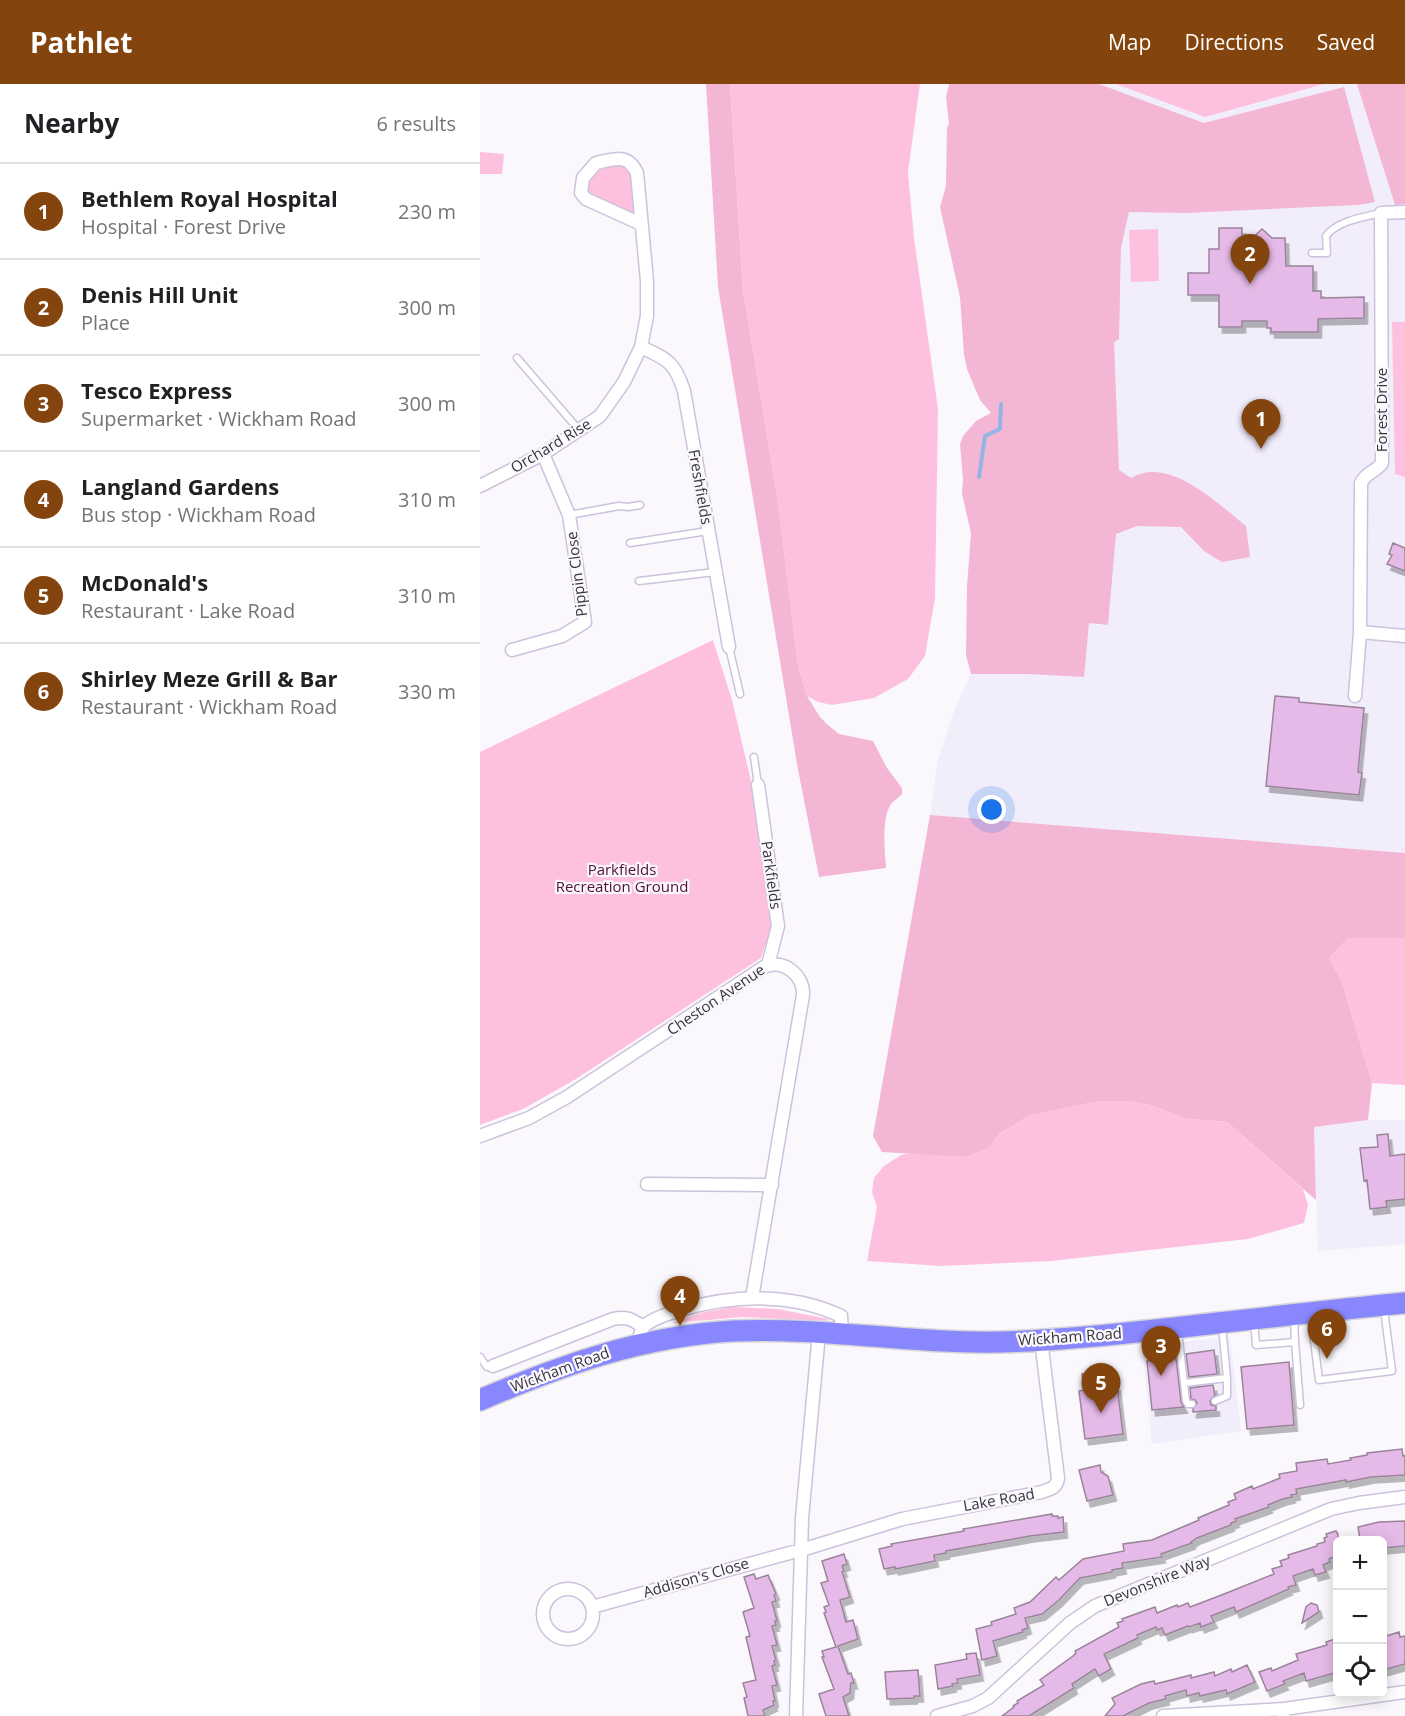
<!DOCTYPE html>
<html lang="en">
<head>
<meta charset="utf-8">
<style>
  :root { --surface:#fff; --page:#f2f2f2; --text:#202124; --muted:#757577; --line:#e0e0e0; --accent:#84440e }
  body { margin:0; font-family:"Open Sans",sans-serif; background:var(--page); color:var(--text) }
  .controls { position:absolute; right:18px; bottom:18px; display:grid; overflow:hidden; border-radius:9px; box-shadow:0 3px 15px #0003 }
  .controls button { width:54px; height:54px; display:grid; place-items:center; padding:0; border:0; border-bottom:2px solid var(--line); background:var(--surface); color:var(--text); font:30px sans-serif }
  .you { position:absolute; left:512px; top:726px; width:21px; height:21px; margin:-15px; border:4px solid #fff; border-radius:50%; background:#1a73e8; box-shadow:0 0 0 9px #1a73e833 }
  .badge { display:grid; place-items:center; width:39px; height:39px; border-radius:50%; background:var(--accent); color:#fff; font-size:20px; font-weight:700 }
  .pin { position:absolute; translate:-50% -50px; filter:drop-shadow(0 2px 3px #0008) }
  .pin::after { content:''; position:absolute; top:32px; width:21px; height:18px; background:inherit; clip-path:polygon(0 0,100% 0,50% 100%) }
  .list { margin:0; padding:0; list-style:none }
  h2 { display:flex; justify-content:space-between; align-items:center; height:78px; margin:0; padding:0 24px; font-size:26px }
  h2 small { font-size:20px; font-weight:400; color:var(--muted) }
  .list li { display:grid; grid-template-columns:39px 1fr auto; gap:18px; align-items:center; box-sizing:border-box; height:96px; padding:0 24px; border-top:2px solid var(--line) }
  .list b { display:block; font-size:22px; white-space:nowrap }
  .list p { margin:0; font-size:20px; white-space:nowrap; color:var(--muted) }
  .list em { font-size:20px; font-style:normal; color:var(--muted) }
  .icon { flex:none; width:33px; height:33px; fill:none; stroke:currentColor; stroke-width:2; stroke-linecap:round; stroke-linejoin:round }
  .map { position:relative; flex:none; width:925px; height:1632px; overflow:hidden }
  header { display:flex; align-items:center; gap:36px; box-sizing:border-box; height:84px; padding:0 30px; background:var(--accent); color:#fff }
  header strong { font-size:28px }
  nav { display:flex; gap:33px; margin-inline-start:auto; font-size:21px }
  main { display:flex }
  aside { flex:1; background:var(--surface) }
  .map>svg:first-child { display:block }
  .built { fill:#f2edfb }
  .green { fill:#fdc1df }
  .forest { fill:#f3b6d5 }
  .lines { fill:none; stroke-linecap:round; stroke-linejoin:round }
  .stream { stroke:#94b4e5; stroke-width:4 }
  .building { fill:#e6bae8; stroke:#998499; stroke-width:1.5; filter:url(#shadow) }
  .lane-casing { stroke:#ccc2dd; stroke-width:9 }
  .street-casing { stroke:#ccc2dd; stroke-width:15 }
  .highway-casing { stroke:#d7d6d8; stroke-width:24 }
  .lane { stroke:#fff; stroke-width:6 }
  .street { stroke:#fff; stroke-width:12 }
  .highway { stroke:#8887fe; stroke-width:21 }
  .labels { text-anchor:middle; stroke-width:4.5; stroke-linejoin:round; paint-order:stroke }
  .street-label { font-size:15px; fill:#38343e; stroke:#faf8fd }
  .park-label { font-size:15px; fill:#530f3a; stroke:#faf8fd }
</style>
</head>
<body>
<header>
<strong>Pathlet</strong>
<nav><a>Map</a><a>Directions</a><a>Saved</a></nav>
</header>
<main>
<aside>
<h2>Nearby<small>6 results</small></h2>
<ul class="list">
<li><span class="badge">1</span><div><b>Bethlem Royal Hospital</b><p>Hospital · Forest Drive</p></div><em>230 m</em></li>
<li><span class="badge">2</span><div><b>Denis Hill Unit</b><p>Place</p></div><em>300 m</em></li>
<li><span class="badge">3</span><div><b>Tesco Express</b><p>Supermarket · Wickham Road</p></div><em>300 m</em></li>
<li><span class="badge">4</span><div><b>Langland Gardens</b><p>Bus stop · Wickham Road</p></div><em>310 m</em></li>
<li><span class="badge">5</span><div><b>McDonald's</b><p>Restaurant · Lake Road</p></div><em>310 m</em></li>
<li><span class="badge">6</span><div><b>Shirley Meze Grill &amp; Bar</b><p>Restaurant · Wickham Road</p></div><em>330 m</em></li>
</ul>
</aside>
<div class="map">
<svg width="925" height="1632" viewBox="0 0 925 1632">
  <defs>
    <filter id="shadow"><feDropShadow dx="3.5" dy="6" stdDeviation="0" flood-color="#0004"/></filter>
  </defs>
  <rect width="100%" height="100%" fill="#faf8fd"/>
  <!-- built -->
  <path class="built" d="M619,0H925V769L450,731L457,679L474,627L491,590H547L603,593L609,538L618,541L628,540L639,386L634,258L641,200V164L649,127L706,129L878,121L895,117L864,3L724,39Z
    M888,1036H925V1160L838,1167L834,1043Z
    M750,1253L761,1347L672,1360L662,1262Z"/>
  <!-- green -->
  <path class="green" d="M250,0H440L428,88L434,154L458,325L455,514L445,572L428,595L394,614L352,621L338,618L327,612L318,582L298,418L263,207Z
    M636,0H844L725,33Z
    M0,68L24,70L22,90H0Z
    M131,81H143L149,83L152,92L155,126L151,131L110,113C101,96 116,86 131,81Z
    M678,145L679,197L651,198L649,146Z
    M912,238H925V393L915,390Z
    M233,556L252,616L272,701L292,842L281,874L96,995L43,1025L0,1041V668Z
    M868,854H925V1001L892,999L862,898L849,874Z
    M619,1017H648L673,1022L708,1035L747,1038L823,1105L828,1121L824,1139L768,1155L571,1177L461,1182L387,1177L397,1123L392,1108L394,1094L404,1082L421,1071L433,1069L487,1073L510,1063L519,1050L548,1032Z
    M253,1223L298,1225L348,1235L347,1237L263,1233L192,1239L224,1228Z"/>
  <!-- forest -->
  <path class="forest" d="M226,0H250L263,207L298,418L318,582L327,612L340,633L348,641L359,650L393,657L407,684L422,704V710C419,713 414,717 411,720C401,735 405,767 406,784L339,793L317,680L238,203Z
    M469,0H619L724,39L864,3L895,118L878,121L706,129L649,128L641,164L639,255L634,258L639,386L651,394C689,371 737,419 766,442L770,473L742,478L724,467L701,443L657,442L636,450L628,541L609,539L604,593L547,590H491L486,571L487,502L491,449L482,410L483,396L480,360L483,352L496,337L511,329L500,316L487,285L484,270L480,213L460,123L466,102L467,43L469,40L466,13Z
    M877,0H925V120L915,121Z
    M450,731L925,769V854H868L849,874L862,898L892,999L888,1036L834,1043L836,1116L747,1038L708,1035L673,1022L648,1017H619L548,1032L519,1050L510,1063L487,1073L402,1068L393,1052Z"/>
  <g class="lines">
    <!-- stream -->
    <path class="stream" d="M499,393L505,352L520,345L521,320"/>
  </g>
  <!-- building -->
  <path class="building" d="M739,144H762V164L782,145L792,154H805L806,182H833V207H841V214L884,213V234L838,235V248H791V244H787V237H762V243H739V211H708V189H729V165H739Z
    M913,459L925,464V487L907,480L912,471L909,470Z
    M795,612L819,614V618L884,624L878,688L882,689L879,711L786,702Z
    M908,1050L910,1072L925,1070V1115L906,1117L907,1123L890,1125L887,1096L884,1097L880,1064L898,1063L897,1051Z
    M734,1266L737,1290L709,1293L706,1270Z
    M696,1274L701,1318L704,1323L672,1326L667,1277Z
    M809,1278L814,1341L767,1345L761,1283Z
    M630,1286L632,1302L637,1301L643,1350L605,1355L599,1307L604,1306L602,1290Z
    M733,1301L735,1311L730,1317L731,1321L736,1322V1326L713,1328V1325L717,1319L715,1316L711,1315L710,1304Z
    M922,1365L923,1372H925V1391L891,1393L866,1398V1396L816,1405L817,1410L811,1411L812,1413L803,1415L788,1421L789,1423L755,1435L756,1437L751,1439V1441L717,1454L711,1458L712,1459L681,1470L682,1473L642,1479L643,1484L632,1486V1488L600,1494L579,1516L562,1530L545,1534L548,1544L542,1546L543,1548L513,1557L517,1572L502,1576L496,1545L512,1541L511,1538L536,1530L534,1524L550,1518L576,1493L579,1496L603,1475L644,1467L643,1460L672,1456L719,1436L718,1434L749,1421L748,1418L756,1415L754,1410L772,1402L773,1405L800,1394L799,1390L817,1387L816,1379L847,1375L848,1380L871,1376L870,1374L887,1371V1369Z
    M620,1381L621,1388L628,1392L633,1411L607,1417L599,1386Z
    M572,1430V1432H578V1434L583,1433L584,1448L550,1452L466,1467V1469L454,1471L455,1477L415,1485V1483L404,1485L399,1465L412,1462L411,1460L484,1447L483,1445Z
    M925,1437V1462L903,1464V1456H880L878,1443L899,1438Z
    M856,1447L858,1450V1479H855L853,1473L849,1475L850,1478L843,1481L846,1488L835,1491L833,1485L813,1492L816,1501L808,1503L809,1505L756,1528L754,1523L731,1532L734,1538L721,1543L720,1539L709,1543L708,1542L685,1551L682,1544L677,1546L676,1543L657,1551L658,1554L624,1570L631,1585L619,1592L615,1585L592,1600L594,1604L549,1632H522L534,1623L533,1622L538,1619L537,1617L564,1601L560,1596L593,1572L596,1569L595,1567L639,1543L637,1539L643,1537L642,1535L675,1523L677,1529L697,1521L698,1523L708,1519L710,1523L739,1512L794,1490L792,1485L802,1482L800,1477L809,1474L808,1471L837,1462V1460L845,1458L844,1454L847,1453L846,1450Z
    M364,1470L367,1480L362,1482L364,1487L362,1488L370,1513L360,1516L366,1538L373,1536L378,1555L358,1562L368,1590L371,1589L374,1599H371L370,1609L363,1613L369,1632H346L339,1610L354,1605L342,1573H344L342,1567L356,1563L344,1529L346,1528L344,1523L349,1521L341,1499L348,1497L342,1477Z
    M274,1490L276,1495L288,1491L296,1510L294,1511L296,1517L292,1518L297,1537H295L296,1541L292,1542L297,1561L292,1562L296,1576L294,1577L295,1581L292,1582L297,1601L292,1602L295,1617H293L294,1621L283,1626L285,1632H268L264,1614L267,1613L263,1599L276,1596L266,1553L270,1552L263,1528L274,1524L264,1493Z
    M831,1519L837,1521L839,1528L822,1539L826,1523Z
    M919,1548L920,1553L925,1552V1580L903,1586V1553Z
    M858,1554V1588L826,1597L824,1589L803,1597L805,1600L787,1607L779,1588L791,1584L792,1587L818,1576L816,1570L847,1561L846,1558Z
    M496,1569L500,1591L477,1595L478,1599L472,1600L473,1602L458,1605L455,1581L487,1575L486,1570Z
    M767,1581L775,1598L747,1610L746,1606L720,1612L719,1609L707,1612L706,1606L685,1612L686,1615L669,1619L643,1632H625L635,1620L632,1614L661,1600L674,1597L675,1600L711,1591V1594L734,1588L735,1592L751,1585L752,1588Z
    M438,1586L440,1612H434V1614L407,1615L405,1588Z"/>
  <g class="lines">
    <defs>
      <path id="lane" d="M832,169H847L846,152C857,137 883,133 901,129
        M37,274L99,346
        M89,431L139,422L148,423L160,421
        M150,459L228,447
        M159,497L235,488
        M249,563L260,610
        M274,673L278,701
        M831,1233L839,1296L912,1287L904,1225
        M774,1238L776,1261L815,1258L814,1235
        M698,1247L704,1299L747,1294L742,1242
        M815,1258L820,1321
        M0,1273L7,1283L13,1282
        M704,1299L706,1317L708,1320H712
        M735,1317L747,1312V1294"/>
      <path id="street" d="M161,263C187,275 195,278 204,307L249,563
        M0,402L63,370L120,332L144,298L161,263L167,232V197L157,89C148,69 135,75 116,79L103,94L101,109L106,115L161,140
        M880,548L925,552
        M32,566L82,552L105,538L89,431L63,370
        M875,612L880,548L881,399C886,388 896,388 902,379L901,129L925,128
        M278,701L298,842L288,881
        M0,1052L49,1034L87,1013L284,883C303,874 324,891 323,911L272,1214
        M167,1100L292,1101
        M162,1259L160,1251L163,1243C173,1234 188,1230 201,1226C252,1211 311,1208 361,1232L362,1250
        M13,1282L133,1235C146,1232 152,1235 163,1243
        M63 1530a25 25 0 1 1 50 0a25 25 0 1 1-50 0Z
        M112,1523L328,1464L422,1435L562,1408C570,1405 577,1404 578,1394L561,1256
        M316,1632L322,1434L339,1249
        M457,1632L493,1622L508,1614L590,1539L615,1522L851,1425L879,1419L925,1413
        M683,1632L804,1625
        M803,1632L804,1625L925,1608"/>
      <path id="highway" d="M0,1316C82,1281 163,1252 253,1247C343,1243 432,1260 521,1258C594,1256 666,1247 738,1239C800,1232 862,1225 925,1219"/>
    </defs>
    <!-- lane casing -->
    <use href="#lane" class="lane-casing"/>
    <!-- street casing -->
    <use href="#street" class="street-casing"/>
    <!-- highway casing -->
    <use href="#highway" class="highway-casing"/>
    <!-- lane -->
    <use href="#lane" class="lane"/>
    <!-- street -->
    <use href="#street" class="street"/>
    <!-- highway -->
    <use href="#highway" class="highway"/>
  </g>
  <g class="labels">
    <!-- street labels -->
    <g class="street-label">
      <text transform="translate(902 326) rotate(-90)" y="5">Forest Drive</text>
      <text transform="translate(71 362) rotate(-31)" y="5">Orchard Rise</text>
      <text transform="translate(220 403) rotate(80)" y="5">Freshfields</text>
      <text transform="translate(97 490) rotate(-97)" y="5">Pippin Close</text>
      <text transform="translate(291 791) rotate(82)" y="5">Parkfields</text>
      <text transform="translate(236 916) rotate(-34)" y="5">Cheston Avenue</text>
      <text transform="translate(590 1253) rotate(-4)" y="5">Wickham Road</text>
      <text transform="translate(80 1286) rotate(-20)" y="5">Wickham Road</text>
      <text transform="translate(519 1416) rotate(-10)" y="5">Lake Road</text>
      <text transform="translate(216 1494) rotate(-16)" y="5">Addison's Close</text>
      <text transform="translate(677 1497) rotate(-22)" y="5">Devonshire Way</text>
    </g>
    <!-- park labels -->
    <g class="park-label">
      <text x="142" y="791">Parkfields<tspan x="142" dy="17">Recreation Ground</tspan></text>
    </g>
  </g>
</svg>
<div class="controls">
<button>+</button>
<button>−</button>
<button><svg class="icon" aria-label="locate" viewBox="0 0 24 24"><circle cx="12" cy="12" r="6"/><path d="M12 2v4M12 18v4M2 12h4M18 12h4"/></svg></button>
</div>
<div class="you"></div>
<div class="pin badge" style="left:781px;top:365px">1</div>
<div class="pin badge" style="left:770px;top:200px">2</div>
<div class="pin badge" style="left:681px;top:1292px">3</div>
<div class="pin badge" style="left:200px;top:1242px">4</div>
<div class="pin badge" style="left:621px;top:1329px">5</div>
<div class="pin badge" style="left:847px;top:1275px">6</div>
</div>
</main>
</body>
</html>
